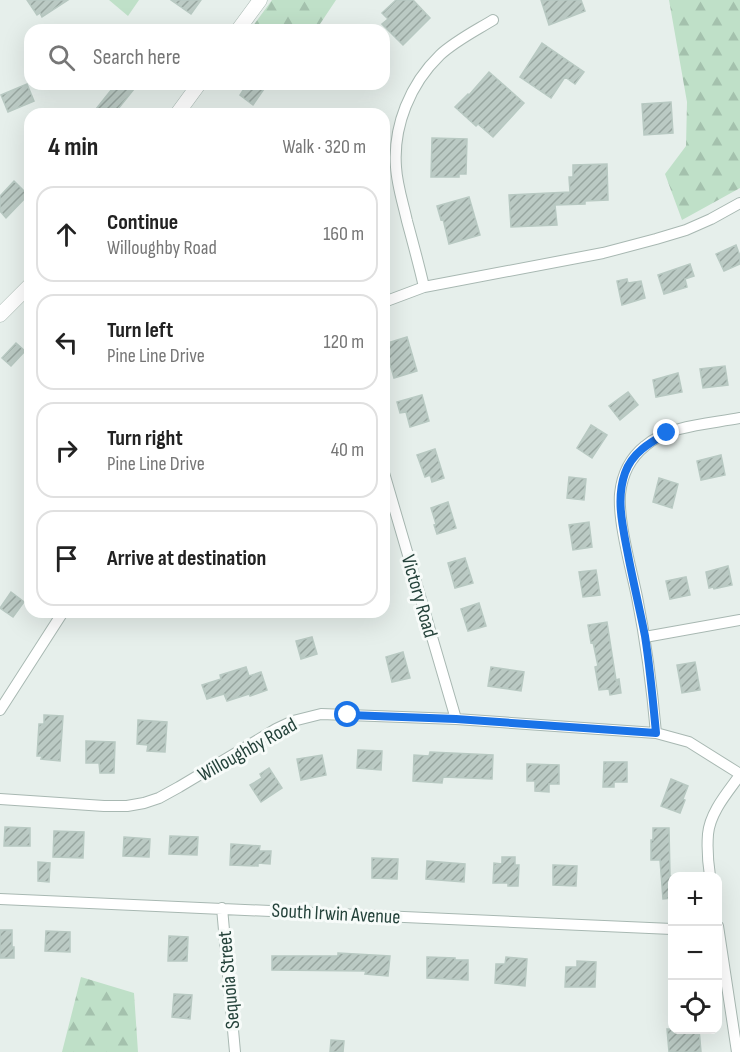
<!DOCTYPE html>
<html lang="en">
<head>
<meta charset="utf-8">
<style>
  :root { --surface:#fff; --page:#f6f6f6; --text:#222; --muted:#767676; --line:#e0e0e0 }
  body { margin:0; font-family:"Sofia Sans Condensed",sans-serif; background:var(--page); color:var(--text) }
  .controls { position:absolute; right:18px; bottom:18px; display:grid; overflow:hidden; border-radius:12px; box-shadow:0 6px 24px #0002 }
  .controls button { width:54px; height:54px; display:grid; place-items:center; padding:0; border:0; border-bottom:2px solid var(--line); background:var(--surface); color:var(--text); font:30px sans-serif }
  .stop { position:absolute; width:18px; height:18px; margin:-14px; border:4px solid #1a73e8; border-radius:50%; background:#fff }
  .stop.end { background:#1a73e8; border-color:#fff; box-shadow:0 2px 6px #0008 }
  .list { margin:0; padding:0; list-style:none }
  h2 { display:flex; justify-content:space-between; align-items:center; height:78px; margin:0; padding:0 24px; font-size:26px }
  h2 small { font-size:20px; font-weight:400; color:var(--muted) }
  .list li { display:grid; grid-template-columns:39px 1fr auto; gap:18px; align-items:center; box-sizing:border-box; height:96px; margin:0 12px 12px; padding:0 12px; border:2px solid var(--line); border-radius:18px }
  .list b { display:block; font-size:22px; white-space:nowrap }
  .list p { margin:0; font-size:20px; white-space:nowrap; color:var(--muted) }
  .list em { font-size:20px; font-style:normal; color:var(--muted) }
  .icon { flex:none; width:33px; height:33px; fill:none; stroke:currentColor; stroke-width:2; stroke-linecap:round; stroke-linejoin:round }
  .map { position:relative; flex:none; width:740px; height:1052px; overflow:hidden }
  .search { position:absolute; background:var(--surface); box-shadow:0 6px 24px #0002; left:24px; top:24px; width:366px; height:66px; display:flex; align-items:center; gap:15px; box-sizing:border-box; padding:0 21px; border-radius:18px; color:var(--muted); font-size:22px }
  .panel { position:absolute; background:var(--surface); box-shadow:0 6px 24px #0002; left:24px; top:108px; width:366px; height:510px; border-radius:18px }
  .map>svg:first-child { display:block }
  .forest { fill:url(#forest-firs) }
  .building { fill:url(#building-hatch); stroke:#b8c9c2; stroke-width:1.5 }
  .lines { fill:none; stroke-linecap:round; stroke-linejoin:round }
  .minor-casing { stroke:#a8b8b2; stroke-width:12 }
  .tertiary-casing { stroke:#a8b8b2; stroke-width:15 }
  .minor { stroke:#fff; stroke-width:10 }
  .tertiary { stroke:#fff; stroke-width:14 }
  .route { stroke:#1a73e8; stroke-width:8 }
  .labels { text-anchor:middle; stroke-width:6; stroke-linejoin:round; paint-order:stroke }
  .street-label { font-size:20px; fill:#24423a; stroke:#f7fbf9 }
</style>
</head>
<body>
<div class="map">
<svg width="740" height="1052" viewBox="0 0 740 1052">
  <defs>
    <pattern id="forest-firs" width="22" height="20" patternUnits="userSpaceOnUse" patternTransform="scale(1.5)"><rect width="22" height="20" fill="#bfe0c8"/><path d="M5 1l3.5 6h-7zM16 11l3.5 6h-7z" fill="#a4c1ad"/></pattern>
    <pattern id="building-hatch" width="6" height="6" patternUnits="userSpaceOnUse" patternTransform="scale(1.5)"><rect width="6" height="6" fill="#bbcac4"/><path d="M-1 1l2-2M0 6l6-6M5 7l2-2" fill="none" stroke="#98a6a0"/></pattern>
  </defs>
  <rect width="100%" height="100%" fill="#e6efeb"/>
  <!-- forest -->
  <path class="forest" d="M109,0H139L128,16Z
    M272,0H336L316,30H250Z
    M669,0H740V188L682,220L665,174L686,146L687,102Z
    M81,977L134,993L138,1052H62Z"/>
  <!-- building -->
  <path class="building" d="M27,0H68L42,17L40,13L37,15Z
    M171,0H201L191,14Z
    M396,0H413L430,18L403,45L382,24L388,19L382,13Z
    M541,0H581L585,11L549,25Z
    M542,43L584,72L575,84L565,77L551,98L520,77Z
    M489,72L524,103L493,137L478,124L476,126L455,107L468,94L469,95Z
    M27,84L34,101L8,112L1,95Z
    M116,84H138L114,114H92Z
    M247,84H257L264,89L253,105L240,95Z
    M671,102L673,133L644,135L642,104Z
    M432,138L467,139L466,174H459V177H431Z
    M607,164L608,200L585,201V204L555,205L557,225L511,227L509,195L570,192L569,177H573V165Z
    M14,181L28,195L6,218L0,211V196Z
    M469,197L480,235L449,244L443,219L441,220L437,206Z
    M736,245L740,256V264L724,271L716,254Z
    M690,264L694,276L685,279L687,287L664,294L658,275Z
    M627,279L628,283L641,281L645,298L622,305L617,281Z
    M407,337L417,371L394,378L390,364L387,365L384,355V344Z
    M16,343L25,351L11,366L2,358Z
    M725,366L728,385L703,388L700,369Z
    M678,373L682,392L656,397L653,380Z
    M628,392L638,405L620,420L609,406Z
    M422,395L429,421L410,427L406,412L400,413L397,402Z
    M591,425L607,435L592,458L577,448Z
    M435,449L444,478L432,482L430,475L425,477L417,455Z
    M721,455L725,475L701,480L697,461Z
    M569,477L586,479L584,500L567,498Z
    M659,478L678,484L672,508L653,502Z
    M448,502L456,528L437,534L434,525L436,524L431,508Z
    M589,522L592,547L573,550L569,525Z
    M465,558L473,583L455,588L448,563Z
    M728,566L732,585L714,589L713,587L709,588L706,572Z
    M596,570L600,595L583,597L579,572Z
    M686,577L690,595L670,599L666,581Z
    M11,592L24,602L13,617L0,608Z
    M479,603L486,626L468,631L461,609Z
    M607,622L616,680L619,679L621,693L610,695L609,689L599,690L595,667L598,666L593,642L591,643L588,625Z
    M312,637L317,654L301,659L296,641Z
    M403,652L410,678L392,682L386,657Z
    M695,662L700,690L682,693L677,665Z
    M246,667L249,676L261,672L267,690L250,696L249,694L227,701L224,694L207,699L202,685L221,679L220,675Z
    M491,667L524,672L521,691L488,686Z
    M44,715L63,716L60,761L41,759L42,756H37L39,724H44Z
    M138,720L167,722L165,752L147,751L148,745L137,744Z
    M86,741L115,742L114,773H100L99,763H86Z
    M358,750L382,751L381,770L357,768Z
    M430,752L493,755L492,779L443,777L442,783L413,781L414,755L429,756Z
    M322,755L326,775L301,780L297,759Z
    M604,762H627V782H614V787H603Z
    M527,764L559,765V784H549V792L535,791V781H527Z
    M269,768L282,788L261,802L250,785L262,778L260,774Z
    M671,779L688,786L683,799L685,800L680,813L661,806Z
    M5,827L30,828V846H4Z
    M653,828H669L670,876H672V898L663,899L660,860H651V840H653Z
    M54,831L84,832L83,858L53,857Z
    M170,836L198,837L197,855L169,854Z
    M124,837L150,839L149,857L123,856Z
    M231,844L260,846L259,851H271L270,864L258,863V866L230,865Z
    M502,857H515V865H519L518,886H508V883H493L494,863L502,864Z
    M372,858L398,859L397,879L372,878Z
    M427,861L465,864L464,882L426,879Z
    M38,862L50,863L49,882L38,881Z
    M553,865L577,866L576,886L553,885Z
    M0,930H12V947H14V958H0Z
    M46,931L70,932V952L45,951Z
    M169,936L188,937L187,961H168Z
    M338,953L390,956L388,976L365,974L366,971L272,970V956H338Z
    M427,957L455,958V960H468V980L427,978Z
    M506,957L527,959L525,986L495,983L496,964H505Z
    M577,961L596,962L595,987H565L566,967H577Z
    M174,994L192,995L190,1019L172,1017Z
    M667,1029H699L701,1052H669Z
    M331,1040L344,1041L343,1052H330Z"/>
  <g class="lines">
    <defs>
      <path id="minor" d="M424,287C419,265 413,243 407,221C403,203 397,185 396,167C393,126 410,84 440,55C455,41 475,31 493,20
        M384,302L424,287L603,253L656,239L686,230L711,219L740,203
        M384,473L456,719
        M645,637L740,620
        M0,710L63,612
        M656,733C652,687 646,642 637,597C631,568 618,522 620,494C622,475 630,458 645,446C670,425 709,424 740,418
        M0,799L104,806H127L144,803L159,798L179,787L276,729L293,721L321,714L456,719L656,733L689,742L740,774
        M710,876C708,863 707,847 708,834C710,812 728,792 740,775
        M0,899L672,929
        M222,908L235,1052
        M718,926L737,1052"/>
      <path id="tertiary" d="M238,30L260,0
        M177,114L199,84
        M0,315L30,285"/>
    </defs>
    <!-- minor casing -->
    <use href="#minor" class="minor-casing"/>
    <!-- tertiary casing -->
    <use href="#tertiary" class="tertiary-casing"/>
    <!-- minor -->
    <use href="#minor" class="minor"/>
    <!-- tertiary -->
    <use href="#tertiary" class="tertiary"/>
  </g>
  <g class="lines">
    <!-- route -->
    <path class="route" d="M348,715L456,719L656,733C653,701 650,668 645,636C640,611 634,585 629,560C624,532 615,501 625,473C632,453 649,443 667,433"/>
  </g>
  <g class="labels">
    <!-- street labels -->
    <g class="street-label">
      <text transform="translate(420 596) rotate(74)" y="7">Victory Road</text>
      <text transform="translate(247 749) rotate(-29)" y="7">Willoughby Road</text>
      <text transform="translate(336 913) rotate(3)" y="7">South Irwin Avenue</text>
      <text transform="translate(228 980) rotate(-95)" y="7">Sequoia Street</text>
    </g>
  </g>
</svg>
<div class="controls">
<button>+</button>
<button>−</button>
<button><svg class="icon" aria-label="locate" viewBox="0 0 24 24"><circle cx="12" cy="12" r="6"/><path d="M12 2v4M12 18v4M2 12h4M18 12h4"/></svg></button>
</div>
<div class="stop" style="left:348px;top:715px"></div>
<div class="stop end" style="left:667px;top:433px"></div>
<div class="search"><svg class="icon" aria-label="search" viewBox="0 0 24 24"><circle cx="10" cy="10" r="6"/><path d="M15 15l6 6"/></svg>Search here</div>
<section class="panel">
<h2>4 min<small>Walk · 320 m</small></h2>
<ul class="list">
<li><svg class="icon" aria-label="ahead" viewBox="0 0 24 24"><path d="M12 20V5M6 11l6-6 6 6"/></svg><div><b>Continue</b><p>Willoughby Road</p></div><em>160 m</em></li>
<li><svg class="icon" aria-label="left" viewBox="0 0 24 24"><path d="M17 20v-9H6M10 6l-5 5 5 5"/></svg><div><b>Turn left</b><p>Pine Line Drive</p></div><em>120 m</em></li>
<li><svg class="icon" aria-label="right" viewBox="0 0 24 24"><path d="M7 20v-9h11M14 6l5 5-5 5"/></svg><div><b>Turn right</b><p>Pine Line Drive</p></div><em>40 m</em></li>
<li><svg class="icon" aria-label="arrive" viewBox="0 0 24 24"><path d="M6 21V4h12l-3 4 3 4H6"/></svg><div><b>Arrive at destination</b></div></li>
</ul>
</section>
</div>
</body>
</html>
